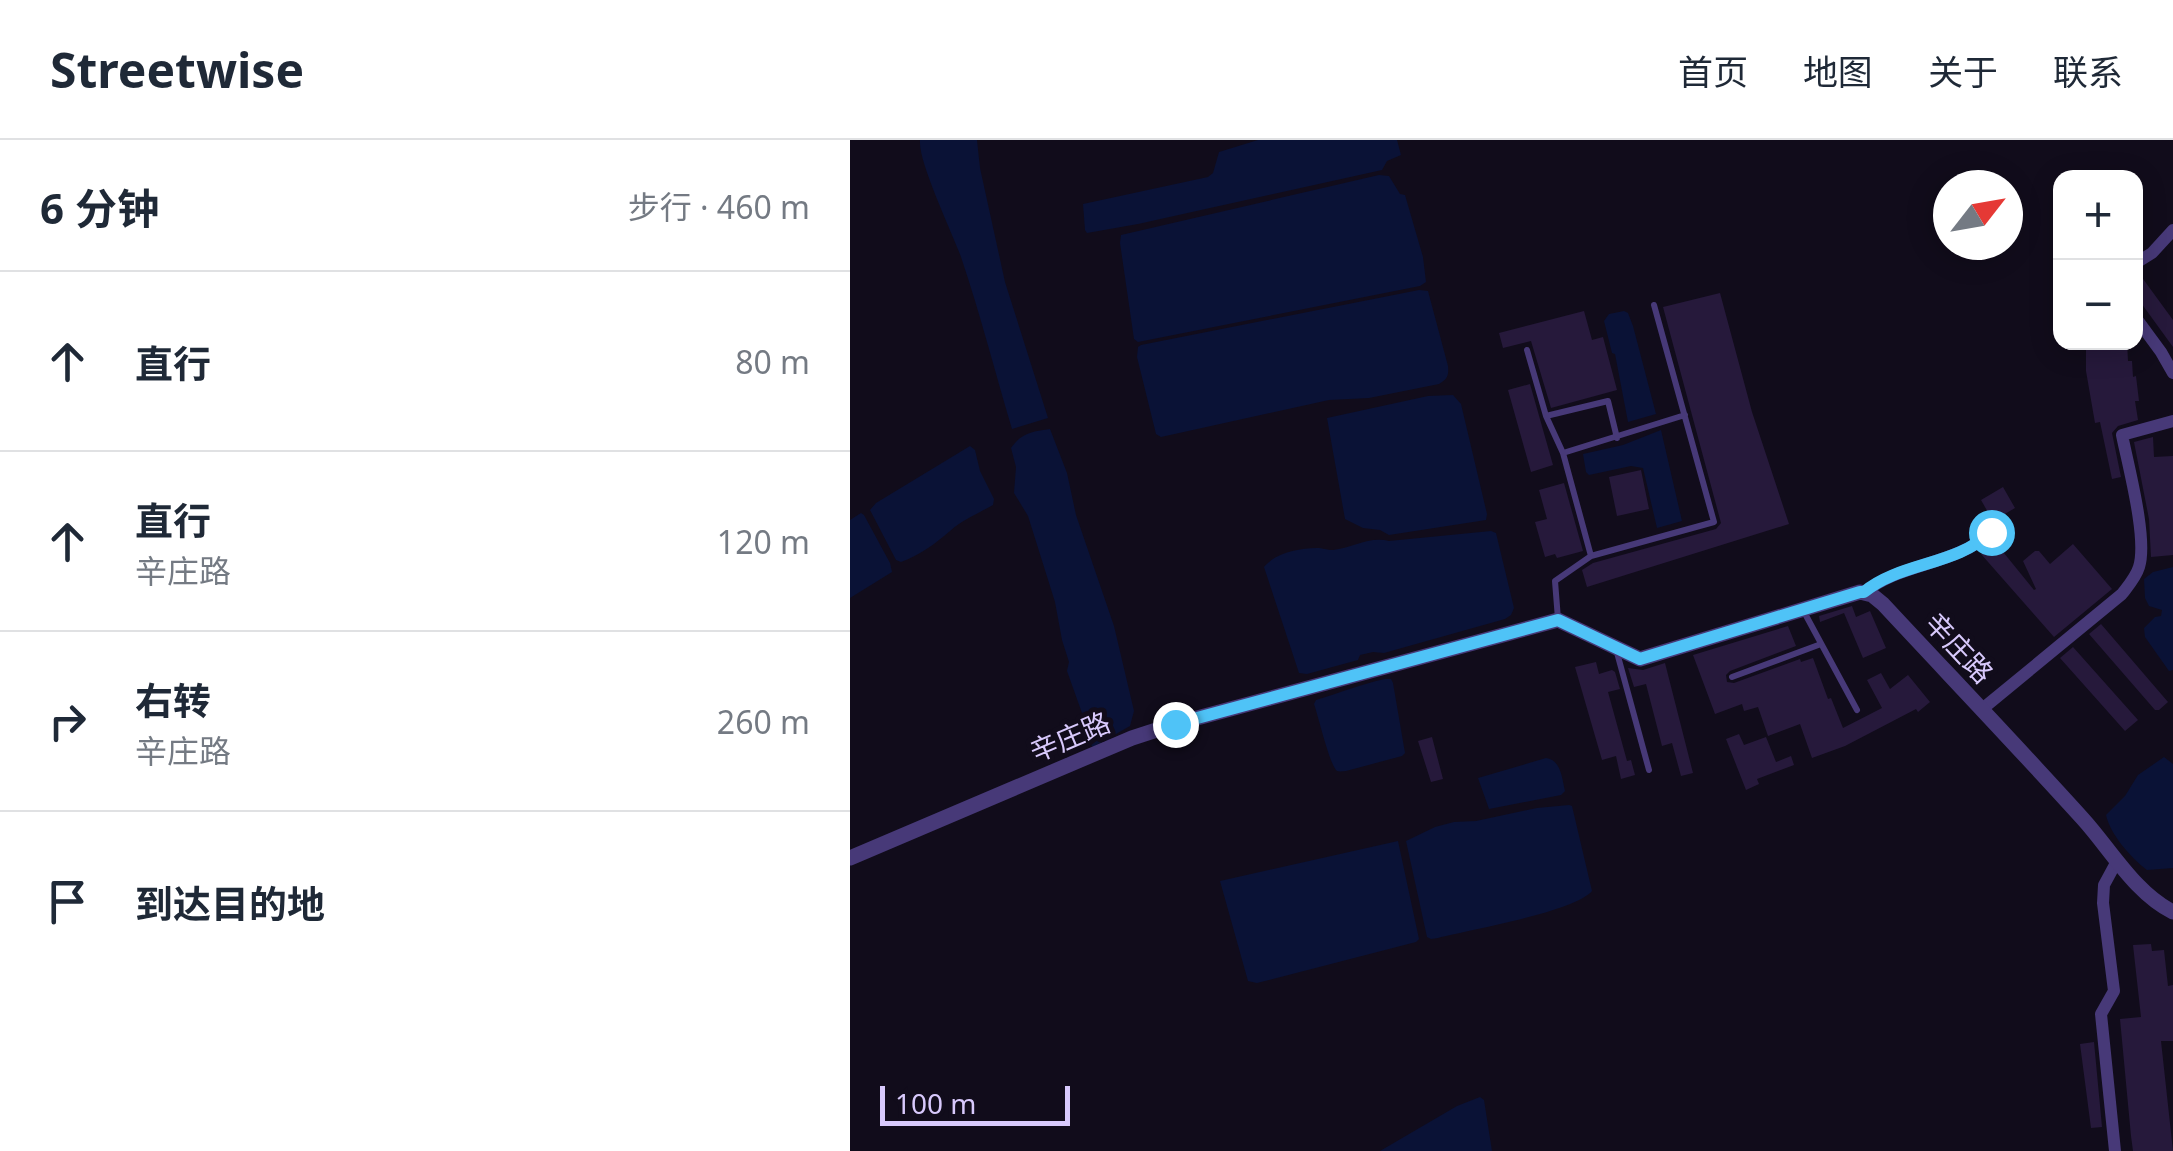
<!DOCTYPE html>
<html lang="zh">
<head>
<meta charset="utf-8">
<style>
  :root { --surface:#fff; --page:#f2f2f3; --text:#1f2937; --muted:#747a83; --line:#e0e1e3 }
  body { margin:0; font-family:"Noto Sans","Noto Sans SC",sans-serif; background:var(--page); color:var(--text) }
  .controls { position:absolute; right:30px; top:30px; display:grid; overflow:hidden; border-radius:20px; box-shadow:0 5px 25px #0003 }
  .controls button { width:90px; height:90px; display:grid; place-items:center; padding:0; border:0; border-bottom:2px solid var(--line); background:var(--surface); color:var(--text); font:50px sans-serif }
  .compass { position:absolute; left:1083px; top:30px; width:90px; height:90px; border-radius:50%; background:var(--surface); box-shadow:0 5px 25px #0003; rotate:59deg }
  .scale { position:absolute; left:30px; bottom:25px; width:190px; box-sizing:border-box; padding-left:10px; border:5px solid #d8c9fc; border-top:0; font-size:28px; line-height:35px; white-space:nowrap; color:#d8c9fc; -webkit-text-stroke:8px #110c1b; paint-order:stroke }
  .stop { position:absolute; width:30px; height:30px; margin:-22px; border:8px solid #4fc3f7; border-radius:50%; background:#fff }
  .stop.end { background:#4fc3f7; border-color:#fff; box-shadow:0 2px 10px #0008 }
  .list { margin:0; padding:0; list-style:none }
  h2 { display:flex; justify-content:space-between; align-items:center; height:130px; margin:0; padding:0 40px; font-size:42px }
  h2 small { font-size:32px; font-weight:400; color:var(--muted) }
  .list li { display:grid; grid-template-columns:65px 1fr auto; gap:30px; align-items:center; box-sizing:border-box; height:180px; padding:0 40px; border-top:2px solid var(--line) }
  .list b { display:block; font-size:38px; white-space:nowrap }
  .list p { margin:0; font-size:32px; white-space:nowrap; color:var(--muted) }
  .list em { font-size:32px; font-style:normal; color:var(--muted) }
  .icon { flex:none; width:55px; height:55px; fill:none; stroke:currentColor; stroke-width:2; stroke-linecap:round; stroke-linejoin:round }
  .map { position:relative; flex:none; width:1323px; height:1011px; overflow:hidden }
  header { display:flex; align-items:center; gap:60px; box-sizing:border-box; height:140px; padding:0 50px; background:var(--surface); border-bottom:2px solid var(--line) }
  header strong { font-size:48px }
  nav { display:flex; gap:55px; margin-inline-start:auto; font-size:35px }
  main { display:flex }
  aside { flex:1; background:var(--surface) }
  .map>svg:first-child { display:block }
  .water { fill:#0a1236 }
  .building { fill:#26193b }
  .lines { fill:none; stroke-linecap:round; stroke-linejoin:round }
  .service { stroke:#473978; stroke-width:6 }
  .minor { stroke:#473978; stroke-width:12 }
  .tertiary { stroke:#473978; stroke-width:15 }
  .route { stroke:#4fc3f7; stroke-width:12 }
  .labels { text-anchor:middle; stroke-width:10; stroke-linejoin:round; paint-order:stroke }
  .street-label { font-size:28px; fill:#d8c9fc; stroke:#110c1b }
</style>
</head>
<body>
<header>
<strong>Streetwise</strong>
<nav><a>首页</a><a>地图</a><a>关于</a><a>联系</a></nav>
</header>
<main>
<aside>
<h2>6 分钟<small>步行 · 460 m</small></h2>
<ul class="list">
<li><svg class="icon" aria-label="ahead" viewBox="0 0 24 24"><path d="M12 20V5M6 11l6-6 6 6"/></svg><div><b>直行</b></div><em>80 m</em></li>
<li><svg class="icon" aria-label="ahead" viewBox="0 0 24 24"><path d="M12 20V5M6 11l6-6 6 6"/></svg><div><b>直行</b><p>辛庄路</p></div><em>120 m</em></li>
<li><svg class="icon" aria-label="right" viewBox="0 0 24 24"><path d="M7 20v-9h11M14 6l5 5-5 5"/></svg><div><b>右转</b><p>辛庄路</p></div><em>260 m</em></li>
<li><svg class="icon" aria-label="arrive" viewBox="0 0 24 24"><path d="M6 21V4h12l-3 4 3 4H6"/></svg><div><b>到达目的地</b></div></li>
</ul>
</aside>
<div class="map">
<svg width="1323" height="1011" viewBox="0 0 1323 1011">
  <rect width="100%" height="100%" fill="#110c1b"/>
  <!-- water -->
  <path class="water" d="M70,0H127L130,28L155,142L198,278L162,289C145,232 130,173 111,117C102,92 68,22 70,0Z
    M408,0H547L551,15L537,21L532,30L288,84L237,93L235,90L233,64L358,37L363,33L369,12Z
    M529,35L539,36L550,54L555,55L573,117L576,142L570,146L288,202L284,199L270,103L271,95Z
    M569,150L578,151L598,226C599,236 597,239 589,244L519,258L479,260L311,297L306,294L287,217L288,207L291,205Z
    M774,171L778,173L783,186L806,274L778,282L765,214L762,213L754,181L759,174Z
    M603,255L611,264L637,374L636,380L539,395L530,390L513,388L495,379L477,278L578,256Z
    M200,289L217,333L226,375L264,486L284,571L280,586L243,607L238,602L237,587L217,531L219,522L212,500L205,462L178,376L164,353L166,327L161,308C171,293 184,291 200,289Z
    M811,290L832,381L807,388L793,328L781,326L739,335L736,332L733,314L773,305Z
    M120,306L125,310L130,331L144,359L143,365C129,373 112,380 100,391C85,404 70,415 51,422L46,420L20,370L26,363Z
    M11,373L14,375L40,423L42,432L0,458V380Z
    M641,391L646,393L664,468L661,475L655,479L534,513L523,512L510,515L508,520L457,534L449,533L414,427C425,413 449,408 467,408C473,408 476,410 483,410C502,408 520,396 539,401Z
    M1323,427V530L1319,531L1295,497L1294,488L1305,477L1311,476L1312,470L1299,466L1295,458L1294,439L1303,432Z
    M535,539H541L543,543L555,613L552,616L496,631C493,631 490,632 487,631C480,626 468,575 464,564L466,560C490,553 511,544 535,539Z
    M1314,617L1323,624V728L1297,730C1281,718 1260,694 1256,675L1275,656L1288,635Z
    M696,618C711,620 712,638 715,651L711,655L639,669L628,638Z
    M719,665L722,666L742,751C724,772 619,790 588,798L581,799L577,797L556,701L585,687L604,682L626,681L687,668Z
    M548,701L569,799L566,802L407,843L398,841L370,741Z
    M630,957L634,960L642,1011H530L607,966Z"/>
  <!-- building -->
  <path class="building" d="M1288,132L1323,180V207L1286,156V133Z
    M870,153L902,272L939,384L737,447L732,430L743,423L866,389L871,383L813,167Z
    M734,171L742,200L753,197L767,250L701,268L681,201L653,208L649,193Z
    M1236,202H1277L1278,221H1282L1283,237L1286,236L1289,261H1285L1288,280L1268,286L1262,293L1271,337L1262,339L1250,282L1245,283L1236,231Z
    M680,244L703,325L681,332L658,250Z
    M1303,297L1304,317L1323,316V415L1301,417L1299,379L1284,302Z
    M791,330L799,369L767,376L759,337Z
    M714,343L733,411L707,418L705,414L695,417L685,382L697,379L689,350Z
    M1153,347L1165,368L1143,381L1131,360Z
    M1145,402L1184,450L1186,449L1173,421L1185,411H1189L1200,424L1223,404L1262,449L1204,497L1131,414Z
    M1002,466L1006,477L1020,471L1036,508L1013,518L994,473L970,482L969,476Z
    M1251,484L1318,562L1309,570H1305L1239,494Z
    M938,486L946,506L880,531L876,535L877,542L884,543L950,519L951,522L963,518L978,559L981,558L993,588L1032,568L1017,540L1031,533L1040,549L1058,535L1080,562L1068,572L1066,569L995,606L962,618L950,584L918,596L908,567L894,571L892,564L865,574L843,515Z
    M1223,507L1288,580L1275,591L1210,518Z
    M746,522L749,534L762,530L765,532L770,549L758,552L777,621L781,620L785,635L771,639L766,616L752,620L725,527Z
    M815,523L843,633L831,636L822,603L812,606L796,544L784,547L778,528L793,530Z
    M889,594L894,605L916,597L926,622L941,616L944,625L907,639L909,644L896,650L876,599Z
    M582,597L593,639L581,642L568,601Z
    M1301,804L1302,811L1314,810L1318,846L1323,845V901H1311L1323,1011H1283L1281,996L1270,879L1291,877L1283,805Z
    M1244,902L1252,987L1241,988L1230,904Z"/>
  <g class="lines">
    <!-- service -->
    <path class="service" d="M677,210L696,276L713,313L741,416
      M696,276L758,261L767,298
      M713,313L835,275
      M953,470L1007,570
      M708,479L705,441L741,416L864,382L804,165
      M766,509L799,630
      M882,537L971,504"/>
    <!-- minor -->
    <path class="minor" d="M1286,123L1302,113L1323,90
      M1286,178L1311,212L1323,233
      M1014,453C1050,422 1106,426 1141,392
      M1131,570L1272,454C1278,446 1286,437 1289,427C1298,399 1278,325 1272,295L1323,281
      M1265,1011L1251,874L1264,851L1253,763L1254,745L1267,721"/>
    <!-- tertiary -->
    <path class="tertiary" d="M0,718L282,598L325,584L708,480L790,519L1010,452L1022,455L1033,464C1100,536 1167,606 1233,679C1261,710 1285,753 1323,772"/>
  </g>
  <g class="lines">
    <!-- route -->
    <path class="route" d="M325,584L708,480L790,519L1010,452H1014C1050,422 1106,426 1141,392"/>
  </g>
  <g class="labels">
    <!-- street labels -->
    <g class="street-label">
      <text transform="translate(1109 508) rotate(47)" y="10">辛庄路</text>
      <text transform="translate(220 597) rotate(-23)" y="10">辛庄路</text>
    </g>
  </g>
</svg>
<div class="controls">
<button>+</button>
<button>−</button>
</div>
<svg class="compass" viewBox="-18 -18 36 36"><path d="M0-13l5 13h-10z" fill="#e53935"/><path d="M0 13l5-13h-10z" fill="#747a83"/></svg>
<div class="scale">100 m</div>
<div class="stop" style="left:1141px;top:392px"></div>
<div class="stop end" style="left:325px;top:584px"></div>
</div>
</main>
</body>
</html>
